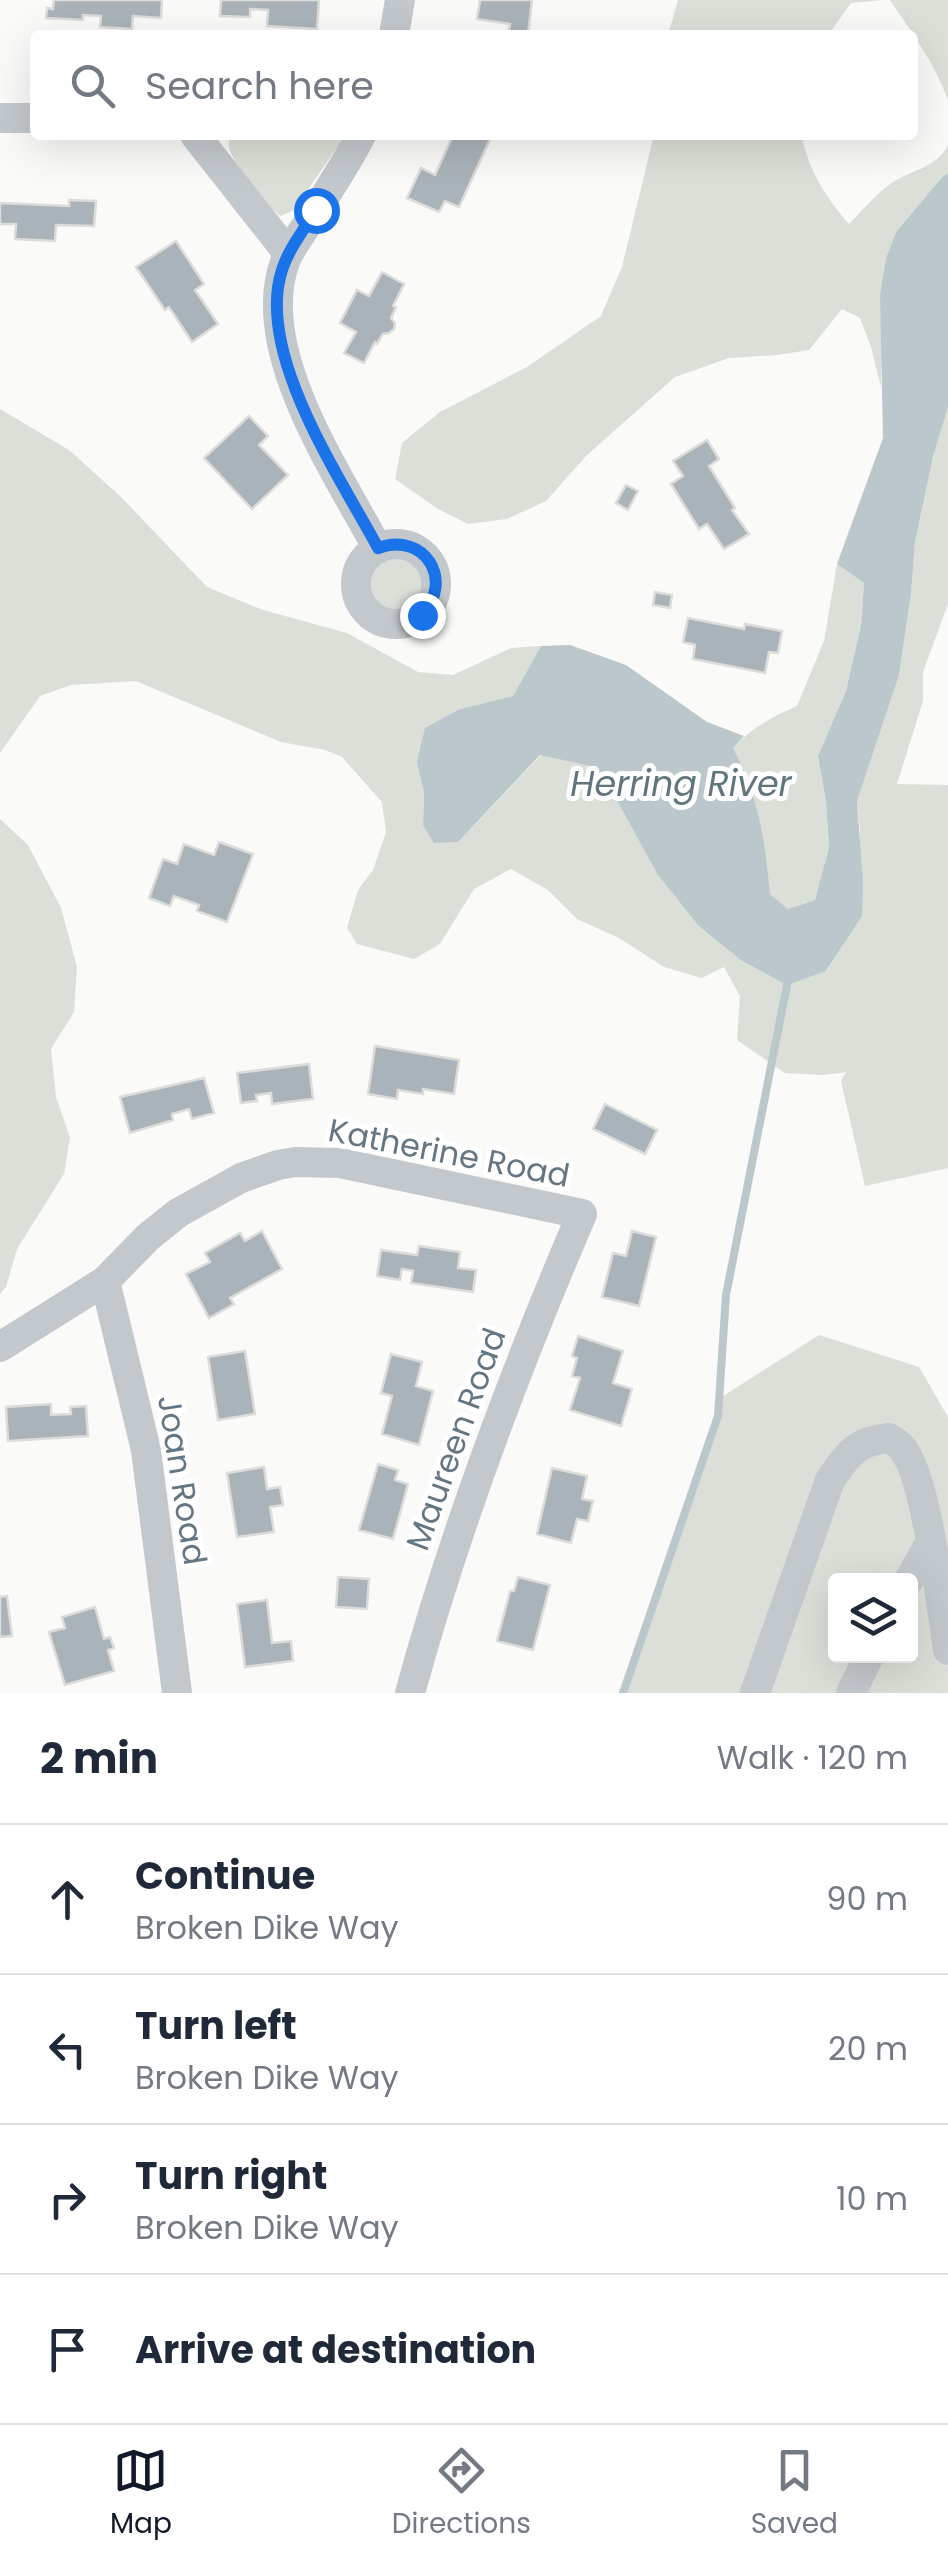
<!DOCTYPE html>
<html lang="en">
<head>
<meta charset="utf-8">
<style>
  :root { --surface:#fff; --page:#f6f6f7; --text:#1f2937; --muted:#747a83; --line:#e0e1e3; --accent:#111827 }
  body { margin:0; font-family:Poppins,sans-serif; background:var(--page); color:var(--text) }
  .controls { position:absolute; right:30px; bottom:30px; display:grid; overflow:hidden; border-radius:10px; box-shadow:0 10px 40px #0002 }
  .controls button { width:90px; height:90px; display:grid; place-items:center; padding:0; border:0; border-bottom:2px solid var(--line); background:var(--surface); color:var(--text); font:50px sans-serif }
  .stop { position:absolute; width:30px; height:30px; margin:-22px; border:8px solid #1a73e8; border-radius:50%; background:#fff }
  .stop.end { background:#1a73e8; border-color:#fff; box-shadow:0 2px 10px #0008 }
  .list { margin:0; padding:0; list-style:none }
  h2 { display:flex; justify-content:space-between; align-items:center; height:130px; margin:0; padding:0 40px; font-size:42px }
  h2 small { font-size:32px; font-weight:400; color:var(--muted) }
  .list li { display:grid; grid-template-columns:65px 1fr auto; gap:30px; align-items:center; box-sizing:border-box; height:150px; padding:0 40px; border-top:2px solid var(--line) }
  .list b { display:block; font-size:38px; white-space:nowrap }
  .list p { margin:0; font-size:32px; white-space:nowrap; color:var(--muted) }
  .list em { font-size:32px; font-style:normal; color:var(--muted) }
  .icon { flex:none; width:55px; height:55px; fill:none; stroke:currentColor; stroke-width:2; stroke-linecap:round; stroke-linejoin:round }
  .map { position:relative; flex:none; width:948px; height:1693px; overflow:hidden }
  .search { position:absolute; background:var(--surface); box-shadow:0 10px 40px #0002; left:30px; right:30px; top:30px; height:110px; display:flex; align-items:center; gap:25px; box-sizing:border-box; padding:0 35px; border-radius:10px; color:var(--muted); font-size:38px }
  .sheet { height:730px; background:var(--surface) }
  nav { display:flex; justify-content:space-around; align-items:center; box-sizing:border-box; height:140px; border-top:2px solid var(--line); background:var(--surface); font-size:28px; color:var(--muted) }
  nav a { display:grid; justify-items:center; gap:5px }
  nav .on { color:var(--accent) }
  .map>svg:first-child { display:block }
  .green { fill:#dadfd7; fill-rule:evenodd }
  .water { fill:#bbc7cb }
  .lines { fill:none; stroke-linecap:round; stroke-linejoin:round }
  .stream { stroke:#bbc7cb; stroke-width:8 }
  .building { fill:#aab3b9; stroke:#dcdcda; stroke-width:2.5 }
  .minor { stroke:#c3c8cc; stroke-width:30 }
  .route { stroke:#1a73e8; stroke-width:12 }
  .labels { text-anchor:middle; stroke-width:10; stroke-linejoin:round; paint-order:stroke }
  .street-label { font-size:32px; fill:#657683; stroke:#fff }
  .water-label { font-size:35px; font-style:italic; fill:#60757c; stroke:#fff }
</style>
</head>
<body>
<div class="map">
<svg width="948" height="1693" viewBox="0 0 948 1693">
  <rect width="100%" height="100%" fill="#fafaf8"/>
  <!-- green -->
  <path class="green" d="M678,0H884L851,3L828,35H668Z
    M890,0H948V100C934,62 912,33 890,0Z
    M230,135H339L340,143L294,210L281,216C269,210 236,166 230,151C228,144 229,142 230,135Z
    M654,135H801C810,172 824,195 849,224C862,211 875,195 889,185C909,170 936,169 948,145V173L942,177L896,232L886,258L880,294L882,334L881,387L871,347L860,318L842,309L809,350L777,355L729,358L675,377L586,456L546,501L507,519L468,524L438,509L395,479L402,443L440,412L527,367L601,316L622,267Z
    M948,407V604L923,672V701L897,784L948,785V1168L865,1186L841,1081L846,1072L823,1075L785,1073L737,1040L740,996L724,967L702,978L664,967L619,938L577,919L548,890L511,869L474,889L440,944L414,959L357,944L347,928L358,890L373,870L386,832L382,802L342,757L325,750L281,742L136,681L71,685L40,696L0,753V409L69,450L120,496L207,587L263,610L347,633L418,672L453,675L511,648L541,646L513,696L460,709L417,762L424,793L423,825L458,842L541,755L595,767L619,804L826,972L845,942L850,927L860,832L857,801L899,675L911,594L915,542L933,457Z
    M369 584a26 26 0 1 1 52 0a26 26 0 1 1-52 0Z
    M837,564L864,583L861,625L846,691L818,756L826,802L829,847L815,900L788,909L770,894L733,748C751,728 773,716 797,706L824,641Z
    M0,819L28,845L61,908L77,967L74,1012L51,1049L56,1097L70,1138L64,1174L17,1249L6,1287L0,1294Z
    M819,1335L919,1367L948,1417V1693H624L720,1398ZM836,1580H910V1656H836Z"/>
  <!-- water -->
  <path class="water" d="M948,173V407L933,457L915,542L911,594L899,675L857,801L863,882L862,916L826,971L787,985L741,960L699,926L658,875L619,804L594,767L540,755L458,842L434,843L423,825L424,793L417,762L425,728L460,709L513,696L541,646L570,645L626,665L707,722L744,736L733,748C760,802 764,836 770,894L788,909L815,900L829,847L826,802L818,756L846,691L861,625L864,583L837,564L883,438L880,294L886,258L896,232L942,177Z"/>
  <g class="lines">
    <!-- stream -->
    <path class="stream" d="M623,1693L718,1416L726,1295L787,985"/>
  </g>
  <!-- building -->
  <path class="building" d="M54,0H162L161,18L133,16L132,29L100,27L101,16L83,15V20L46,18L47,8L53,9Z
    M221,0H319L317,29L267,26L268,10L250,9V17L220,16Z
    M480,0H532L528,35H508L510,24L477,19Z
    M453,135H492L459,207L445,201L439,212L407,198L421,168L435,175Z
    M69,200L96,201L94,226L56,225L55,241L15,239L16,224H0V203L69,206Z
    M176,241L204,284L195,290L218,324L192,342L169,307L165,310L136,267Z
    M382,272L404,284L393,306L396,307L391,318L395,323L394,329L389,333L383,334L377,344L375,342L364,363L344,353L356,332L340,323L357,290L369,296Z
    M249,416L268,436L259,445L288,475L252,509L204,458Z
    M707,440L719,459L709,466L735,508L732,510L749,534L724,549L707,524L699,529L671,484L683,476L673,461Z
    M626,485L638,491L628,510L616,503Z
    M655,592L672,595L670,608L653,605Z
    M688,618L744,629L745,624L782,631L778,653L769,652L765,673L693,659L695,645L683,642Z
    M219,842L253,854L227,922L197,911L199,905L174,896L170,906L149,898L163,859L177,864L184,844L214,855Z
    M375,1046L459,1060L454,1094L423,1089V1094L398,1090L397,1099L368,1094Z
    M309,1064L313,1099L272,1104L271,1093L256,1095L257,1101L241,1103L237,1073Z
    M204,1078L214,1113L192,1119L189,1109L172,1114L173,1120L130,1133L120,1097Z
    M605,1104L657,1130L645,1154L593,1129Z
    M262,1231L282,1269L230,1298L234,1304L209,1318L186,1274L210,1262L205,1253L240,1233L245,1241Z
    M632,1231L656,1237L639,1306L602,1297L613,1253L626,1256Z
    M419,1246L460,1252L458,1268L476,1270L473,1292L411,1283L413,1271L402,1269L400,1280L377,1276L381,1250L417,1255Z
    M578,1336L623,1351L613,1383L632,1389L621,1426L570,1410L580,1378L572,1376L577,1358L572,1356Z
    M245,1351L255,1414L218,1420L208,1357Z
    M391,1354L422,1362L416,1386L433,1391L419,1445L382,1434L392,1396L381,1393Z
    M51,1404V1415L71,1414L70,1407L86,1406L88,1436L8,1441L6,1407Z
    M378,1464L398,1470L395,1480L408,1484L393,1539L359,1530Z
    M264,1467L267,1489L280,1487L283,1505L270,1507L274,1532L237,1537L227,1473Z
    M552,1468L587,1476L582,1499L593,1501L588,1521L577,1519L571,1543L537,1534Z
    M338,1577L369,1579L367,1609L336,1607Z
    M518,1577L550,1585L533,1650L497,1641L510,1591H514Z
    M7,1596L12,1636L0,1637V1597Z
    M267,1600L272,1643L291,1641L293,1661L245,1667L237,1604Z
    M95,1607L104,1639L110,1637L114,1648L108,1650L114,1671L65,1685L49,1632L65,1628L62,1617Z"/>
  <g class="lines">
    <!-- minor -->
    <path class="minor" d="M394,35L400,0
      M0,118H35
      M195,135L288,253
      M361,135C346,165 327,192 310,220C302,233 292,245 286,259C251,348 337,472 378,549
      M356 584a40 40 0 1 1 80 0a40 40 0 1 1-80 0Z
      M105,1281L146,1450L177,1693
      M0,1347L105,1281L148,1237L178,1213L241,1178L278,1165L295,1162L340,1163L582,1214C515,1370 455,1529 410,1693
      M909,1580L931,1541
      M755,1693L830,1480C848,1455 855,1441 889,1438C893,1441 898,1443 901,1447C926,1472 942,1610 948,1650
      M851,1693L869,1656"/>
  </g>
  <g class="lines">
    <!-- route -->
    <path class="route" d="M316,210C304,230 289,248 282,270C255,353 340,477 378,548C424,531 455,580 422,615"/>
  </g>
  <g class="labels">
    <!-- street labels -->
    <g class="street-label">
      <text transform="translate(449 1153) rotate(11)" y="11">Katherine Road</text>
      <text transform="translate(456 1439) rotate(-70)" y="11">Maureen Road</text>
      <text transform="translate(182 1480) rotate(81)" y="11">Joan Road</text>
    </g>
    <!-- water labels -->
    <g class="water-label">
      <text x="681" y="796">Herring River</text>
    </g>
  </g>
</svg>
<div class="controls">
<button><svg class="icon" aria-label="layers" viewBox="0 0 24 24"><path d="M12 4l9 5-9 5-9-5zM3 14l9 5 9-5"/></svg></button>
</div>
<div class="stop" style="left:316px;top:210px"></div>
<div class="stop end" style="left:422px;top:615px"></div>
<div class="search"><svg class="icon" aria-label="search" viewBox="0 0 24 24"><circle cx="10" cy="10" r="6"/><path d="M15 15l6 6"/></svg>Search here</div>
</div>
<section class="sheet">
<h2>2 min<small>Walk · 120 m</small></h2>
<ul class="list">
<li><svg class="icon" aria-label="ahead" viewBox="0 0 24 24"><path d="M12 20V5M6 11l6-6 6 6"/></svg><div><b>Continue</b><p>Broken Dike Way</p></div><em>90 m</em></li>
<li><svg class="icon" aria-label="left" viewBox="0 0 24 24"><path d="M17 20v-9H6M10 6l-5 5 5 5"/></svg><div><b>Turn left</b><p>Broken Dike Way</p></div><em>20 m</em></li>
<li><svg class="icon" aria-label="right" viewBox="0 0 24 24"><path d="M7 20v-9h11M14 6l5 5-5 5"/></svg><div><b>Turn right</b><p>Broken Dike Way</p></div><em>10 m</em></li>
<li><svg class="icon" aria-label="arrive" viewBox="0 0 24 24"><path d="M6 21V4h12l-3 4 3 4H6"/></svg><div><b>Arrive at destination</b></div></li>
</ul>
</section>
<nav>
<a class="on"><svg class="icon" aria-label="map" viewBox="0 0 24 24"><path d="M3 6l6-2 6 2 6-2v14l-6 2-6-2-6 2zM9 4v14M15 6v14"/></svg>Map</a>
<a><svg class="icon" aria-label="directions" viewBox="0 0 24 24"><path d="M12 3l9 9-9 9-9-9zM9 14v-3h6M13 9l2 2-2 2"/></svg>Directions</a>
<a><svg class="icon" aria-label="saved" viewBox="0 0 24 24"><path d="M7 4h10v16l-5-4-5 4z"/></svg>Saved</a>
</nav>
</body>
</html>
